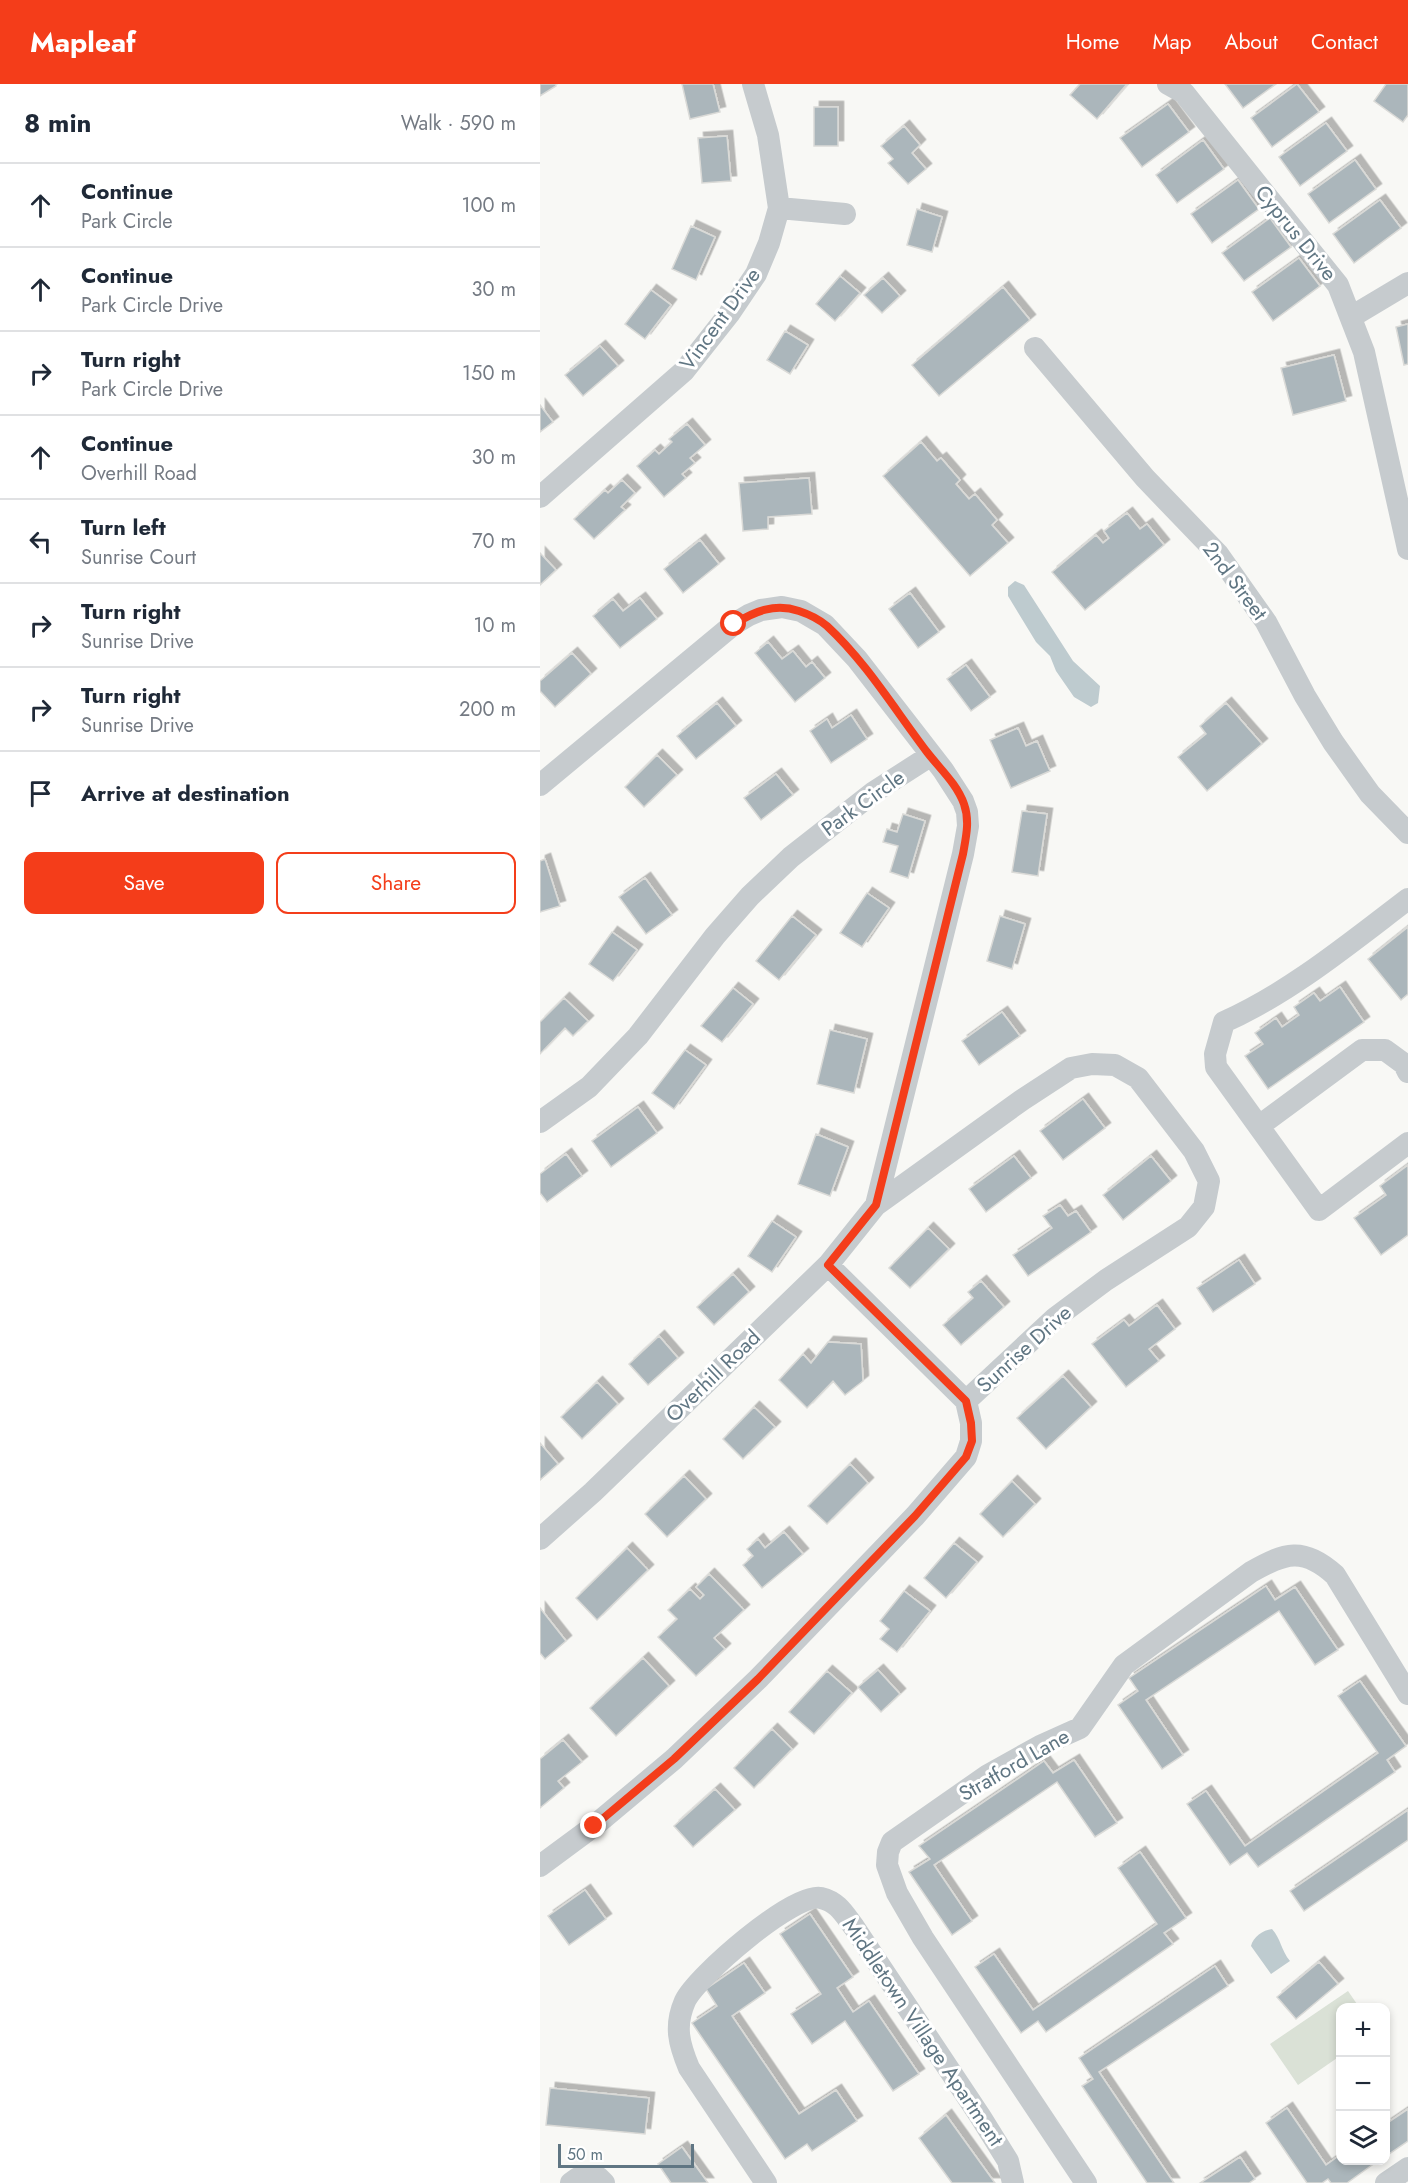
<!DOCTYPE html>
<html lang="en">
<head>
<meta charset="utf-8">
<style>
  :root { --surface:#fff; --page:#f6f6f7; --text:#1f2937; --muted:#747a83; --line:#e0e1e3; --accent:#f43d1a }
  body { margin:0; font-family:Jost,sans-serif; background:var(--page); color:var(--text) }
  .controls { position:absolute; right:18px; bottom:18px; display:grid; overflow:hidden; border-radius:12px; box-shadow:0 3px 9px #0003 }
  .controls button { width:54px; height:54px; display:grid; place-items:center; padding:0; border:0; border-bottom:2px solid var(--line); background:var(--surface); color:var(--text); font:30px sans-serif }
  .scale { position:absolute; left:18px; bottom:15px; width:136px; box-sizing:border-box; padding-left:6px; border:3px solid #607683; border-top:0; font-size:16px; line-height:21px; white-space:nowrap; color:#607683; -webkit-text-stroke:4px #fff; paint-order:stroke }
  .stop { position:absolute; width:18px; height:18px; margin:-14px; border:4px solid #f43d1a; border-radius:50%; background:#fff }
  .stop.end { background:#f43d1a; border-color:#fff; box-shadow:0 2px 6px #0008 }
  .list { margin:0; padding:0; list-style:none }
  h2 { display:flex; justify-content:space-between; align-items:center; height:78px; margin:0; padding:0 24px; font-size:26px }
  h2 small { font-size:20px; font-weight:400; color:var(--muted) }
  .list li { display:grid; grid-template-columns:39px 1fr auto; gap:18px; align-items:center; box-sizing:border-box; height:84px; padding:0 24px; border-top:2px solid var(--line) }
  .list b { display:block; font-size:22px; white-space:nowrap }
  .list p { margin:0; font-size:20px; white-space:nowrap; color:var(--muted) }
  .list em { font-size:20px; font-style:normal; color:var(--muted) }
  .actions { display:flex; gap:12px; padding:18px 24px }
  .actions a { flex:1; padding:14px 0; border:2px solid var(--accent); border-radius:12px; text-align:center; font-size:21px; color:var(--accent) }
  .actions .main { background:var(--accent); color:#fff }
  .icon { flex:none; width:33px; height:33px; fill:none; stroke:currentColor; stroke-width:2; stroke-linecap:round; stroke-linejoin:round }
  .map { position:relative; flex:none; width:868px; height:2099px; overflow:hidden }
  header { display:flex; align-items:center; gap:36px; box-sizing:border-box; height:84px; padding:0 30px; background:var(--accent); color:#fff }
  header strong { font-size:28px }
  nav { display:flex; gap:33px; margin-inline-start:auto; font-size:21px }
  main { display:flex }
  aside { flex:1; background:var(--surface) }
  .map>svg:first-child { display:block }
  .green { fill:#dae1d6 }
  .water { fill:#becbcf }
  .building { fill:#abb6bb; stroke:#dadad7; stroke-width:1.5; filter:url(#shadow) }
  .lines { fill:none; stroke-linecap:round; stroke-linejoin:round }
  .minor { stroke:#c6cbce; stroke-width:22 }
  .route { stroke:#f43d1a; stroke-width:8 }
  .labels { text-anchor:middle; stroke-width:6; stroke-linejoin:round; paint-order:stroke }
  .street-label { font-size:21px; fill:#607683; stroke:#fff }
</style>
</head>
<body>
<header>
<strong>Mapleaf</strong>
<nav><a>Home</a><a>Map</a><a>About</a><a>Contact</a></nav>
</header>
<main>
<aside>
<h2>8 min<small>Walk · 590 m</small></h2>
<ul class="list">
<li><svg class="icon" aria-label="ahead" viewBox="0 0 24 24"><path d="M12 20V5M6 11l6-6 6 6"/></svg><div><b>Continue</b><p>Park Circle</p></div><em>100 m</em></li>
<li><svg class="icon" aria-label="ahead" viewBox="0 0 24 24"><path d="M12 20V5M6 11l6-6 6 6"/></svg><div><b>Continue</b><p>Park Circle Drive</p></div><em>30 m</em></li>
<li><svg class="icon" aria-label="right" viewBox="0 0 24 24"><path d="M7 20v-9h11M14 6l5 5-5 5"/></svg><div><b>Turn right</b><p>Park Circle Drive</p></div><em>150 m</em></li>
<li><svg class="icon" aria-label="ahead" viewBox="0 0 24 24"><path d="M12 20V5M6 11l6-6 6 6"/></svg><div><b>Continue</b><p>Overhill Road</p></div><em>30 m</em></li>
<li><svg class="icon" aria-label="left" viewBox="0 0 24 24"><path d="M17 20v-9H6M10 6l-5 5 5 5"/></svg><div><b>Turn left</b><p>Sunrise Court</p></div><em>70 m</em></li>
<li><svg class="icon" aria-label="right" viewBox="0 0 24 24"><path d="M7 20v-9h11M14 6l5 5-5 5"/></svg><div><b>Turn right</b><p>Sunrise Drive</p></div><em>10 m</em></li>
<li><svg class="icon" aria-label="right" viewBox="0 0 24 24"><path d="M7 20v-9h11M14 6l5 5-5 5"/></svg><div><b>Turn right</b><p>Sunrise Drive</p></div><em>200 m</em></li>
<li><svg class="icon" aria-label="arrive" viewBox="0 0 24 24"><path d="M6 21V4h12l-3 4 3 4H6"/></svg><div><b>Arrive at destination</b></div></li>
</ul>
<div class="actions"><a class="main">Save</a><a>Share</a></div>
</aside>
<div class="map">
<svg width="868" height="2099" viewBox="0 0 868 2099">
  <defs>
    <filter id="shadow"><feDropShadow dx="5.5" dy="-5.5" stdDeviation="0" flood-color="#0004"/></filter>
  </defs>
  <rect width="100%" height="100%" fill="#f8f8f5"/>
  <!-- green -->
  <path class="green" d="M808,1907L819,1923L800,1924V1972L758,2001L730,1960Z"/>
  <!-- water -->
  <path class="water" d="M475,497L484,501L533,577L560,602L558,619L551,623L534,613L516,587L510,572L496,558L468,512V503Z
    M732,1845C741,1855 741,1866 750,1877L731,1890L711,1862C713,1853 723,1846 732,1845Z"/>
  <!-- building -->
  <path class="building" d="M0,0H15L16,2L0,12Z
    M142,0H173L180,28L150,35Z
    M540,0H587L557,35L530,11Z
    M685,0H736L703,24Z
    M757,0L779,28L732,63L711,34Z
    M846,0H868V31L863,38L834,17Z
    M628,20L649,48L602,83L580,54Z
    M274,23H298V62H274Z
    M786,39L807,67L760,102L739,73Z
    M364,42L380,61L372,69L386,85L368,100L348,79L353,75L341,62Z
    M187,52L191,97L162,99L158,54Z
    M663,56L684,85L637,119L616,91Z
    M815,76L836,105L789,139L768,110Z
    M698,96L719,125L672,159L651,130Z
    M840,116L861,144L814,179L793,150Z
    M377,125L402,133L392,168L367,161Z
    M730,134L751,163L704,197L682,169Z
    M151,142L175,153L156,196L132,185Z
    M759,174L780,202L733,237L712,208Z
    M300,192L320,209L295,237L276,220Z
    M343,194L360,212L342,229L324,211Z
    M463,203L490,236L399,312L372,281Z
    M111,206L131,221L105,255L85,240Z
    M868,240V280L864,281L856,243Z
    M245,247L268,261L250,290L227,276Z
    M60,262L78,282L43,312L25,291Z
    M794,271L806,317L753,331L741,284Z
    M0,321L13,338L0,348Z
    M147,340L165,361L150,374L155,379L142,390L146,394L124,413L97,382L115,366L119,370L132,358L129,355Z
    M381,358L397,377L401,374L420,396L416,400L429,415L435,410L457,436L452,441L468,459L430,492L343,392Z
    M269,394L272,430L228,433V445L203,447L199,399Z
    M82,396L95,409L81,423L85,426L54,455L34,435L65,406L68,409Z
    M587,429L600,445L607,440L624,461L545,526L512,488L556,451L563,459L569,454L564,447Z
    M160,456L179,480L143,509L124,485Z
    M0,469L16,486L0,501Z
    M370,509L399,548L378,564L349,525Z
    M100,514L117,535L80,564L53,532L73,515L83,527Z
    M228,558L242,575L253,567L266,583L272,578L285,594L255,618L215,569Z
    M32,569L51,590L15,623L0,607V597Z
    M426,581L450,613L431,627L407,595Z
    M177,619L196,642L156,675L137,652Z
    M686,619L722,660L667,707L638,673L666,650L660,642Z
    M311,631L327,655L291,679L270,647L287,635L292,644Z
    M478,644L486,662L497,657L510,687L471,704L450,656Z
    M117,671L137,691L104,723L85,703Z
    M236,690L253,711L221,736L204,714Z
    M482,727L507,730L498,792L472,788Z
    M363,730L385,737L368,794L350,788L358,762L343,758L347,745L357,748Z
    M5,775L20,822L0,828V777Z
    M105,794L132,831L106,850L79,813Z
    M327,809L349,824L322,863L300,849Z
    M252,832L276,851L239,896L216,877Z
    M460,832L485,840L472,885L447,877Z
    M868,843V910L861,916L828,875Z
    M72,848L97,866L73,897L49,880Z
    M800,903L824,938L728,1005L705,972L723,960L715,949L736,934L742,943L759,931L754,923L774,909L780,917Z
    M193,904L213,920L182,958L161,942Z
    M24,914L48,937L33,952L25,944L0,970V938Z
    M462,928L480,952L439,981L422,957Z
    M290,946L327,955L314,1009L277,1000Z
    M145,966L166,981L134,1025L112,1009Z
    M543,1015L565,1044L523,1076L500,1047Z
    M98,1023L117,1049L71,1083L52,1057Z
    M276,1050L308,1063L290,1112L258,1100Z
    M26,1070L42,1092L7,1118L0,1109V1090Z
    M474,1072L491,1094L446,1128L429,1105Z
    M611,1072L631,1097L583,1136L563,1111Z
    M868,1081V1151L841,1171L814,1134L846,1111L840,1102Z
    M520,1121L528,1132L536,1127L551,1148L488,1192L473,1171L512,1144L503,1132Z
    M232,1137L256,1153L232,1188L208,1172Z
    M388,1144L409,1165L370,1204L349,1184Z
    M699,1176L715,1200L673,1228L657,1204Z
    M193,1190L209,1208L174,1241L157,1223Z
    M441,1197L464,1223L421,1261L403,1241L433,1214L428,1208Z
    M617,1221L635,1245L609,1265L619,1277L586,1303L552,1260L584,1236L589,1242Z
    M119,1252L138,1274L108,1301L89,1280Z
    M288,1258L321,1260L323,1297L305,1311L293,1297L267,1324L239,1296L263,1270L271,1279Z
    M523,1292L551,1323L506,1365L477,1334Z
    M57,1298L78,1320L42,1355L21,1333Z
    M214,1323L235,1343L203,1375L183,1355Z
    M0,1359L18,1380L0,1396Z
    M310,1380L328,1399L287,1440L268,1422Z
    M144,1392L166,1415L127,1453L105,1430Z
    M472,1397L495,1420L463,1453L440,1430Z
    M244,1448L263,1470L222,1504L203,1481L213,1472L207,1465L218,1455L225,1464Z
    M414,1459L437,1478L406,1514L384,1494Z
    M87,1464L108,1486L57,1536L36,1514Z
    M169,1490L204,1526L174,1554L185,1565L156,1592L118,1553L137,1535L128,1526L150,1505L160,1515L164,1511L156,1503Z
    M726,1502L735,1516L755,1503L798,1566L775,1581L739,1527L606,1616L643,1671L622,1685L578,1621L598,1607L589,1594Z
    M364,1507L390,1527L357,1568L340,1555L349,1545L340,1537Z
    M0,1524L26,1557L5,1575L0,1569Z
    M103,1574L129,1602L76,1652L50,1624Z
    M338,1586L360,1610L341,1628L318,1603Z
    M287,1587L312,1609L274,1650L249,1628Z
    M820,1597L866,1662L847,1676L855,1688L718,1783L707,1769L690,1781L647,1720L666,1707L705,1762L838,1669L798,1612Z
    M232,1645L252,1665L214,1704L194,1684Z
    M23,1656L42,1678L18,1697L24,1704L0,1724V1675Z
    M534,1676L577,1739L555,1753L517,1698L394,1781L432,1837L412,1851L369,1788L390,1775L379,1762L504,1677L513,1689Z
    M175,1705L195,1726L153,1763L134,1742Z
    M868,1726V1756L764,1827L750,1807Z
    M600,1768L646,1834L624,1849L633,1860L506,1948L498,1937L481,1949L435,1883L454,1870L493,1926L617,1840L578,1784Z
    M45,1806L66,1835L29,1861L8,1832Z
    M270,1830L313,1893L297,1904L313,1928L329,1917L379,1990L353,2007L305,1937L272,1960L251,1930L281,1910L240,1850Z
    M779,1878L798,1900L756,1935L737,1913Z
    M204,1879L225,1909L192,1932L259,2030L296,2006L317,2037L272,2067L267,2060L245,2075L152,1939L177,1922L166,1905Z
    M675,1882L688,1902L559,1988L634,2099H607L542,2002L553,1995L539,1974Z
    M10,2004L109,2014L105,2050L6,2041Z
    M747,2024L786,2081L800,2071V2076H839L807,2099H791L788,2095L782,2099H767L726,2039Z
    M868,2025V2057L846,2072V2040Z
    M406,2031L455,2099H412L379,2054Z
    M142,2063L168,2099H131L118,2080Z
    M700,2073L715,2095L709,2099H660Z"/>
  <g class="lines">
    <!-- minor -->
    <path class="minor" d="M628,0L644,9L798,201L824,268L868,465
      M239,124L305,130
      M811,233L868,199
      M495,264L605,394L678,470L726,538L765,612L793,658L830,710L868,749
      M0,413L144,287L189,230L216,190L229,159L239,124L228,51L213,0
      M0,701L194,540L209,531L221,526L242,523L261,527L285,541L317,575L403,686L423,717L427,728L428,742L423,770L336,1121
      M868,815C810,859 751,908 684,938L675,970L676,983L779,1126L868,1059
      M0,1038L49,1003L98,952L175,852L210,812L251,773L334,708L390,672
      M719,1042L822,966H845L864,980L868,988
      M288,1181L426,1317
      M0,1455L53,1408L288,1181L336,1121L482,1016L531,984L552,980L575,981L598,994L654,1067L669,1097L664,1123L648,1143L566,1196L515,1234L426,1317
      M0,1782L54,1742L134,1675L218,1595L375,1432L426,1373L431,1357V1339L426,1317
      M31,2099L38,2094H59L64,2099
      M226,2099L149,1984C139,1960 134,1942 145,1917C157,1892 254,1808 281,1814C298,1818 304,1830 314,1843L440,2032L468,2077L473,2099
      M546,2099L383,1854L357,1809L347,1781L348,1768L352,1758L448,1691L500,1662L540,1644L584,1581L711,1488C745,1469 763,1462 795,1491L868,1610
      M846,2099L868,2084"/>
  </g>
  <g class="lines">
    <!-- route -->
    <path class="route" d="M54,1742L134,1675L218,1595L375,1432L426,1373L432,1357L431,1339L426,1317L288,1181L336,1121L423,770C426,753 430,737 424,720C417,700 400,685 387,668C355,626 326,578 287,542C280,536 268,530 259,527C235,519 215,527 194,540"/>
  </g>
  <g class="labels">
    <!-- street labels -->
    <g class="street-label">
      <text transform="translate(756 149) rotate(51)" y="7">Cyprus Drive</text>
      <text transform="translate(180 235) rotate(-54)" y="7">Vincent Drive</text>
      <text transform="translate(695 497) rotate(53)" y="7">2nd Street</text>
      <text transform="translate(323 719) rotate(-36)" y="7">Park Circle</text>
      <text transform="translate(484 1265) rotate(-42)" y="7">Sunrise Drive</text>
      <text transform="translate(173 1292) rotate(-44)" y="7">Overhill Road</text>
      <text transform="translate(474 1681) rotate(-30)" y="7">Stratford Lane</text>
      <text transform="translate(383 1948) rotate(56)" y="7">Middletown Village Apartment</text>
    </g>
  </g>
</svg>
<div class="controls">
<button>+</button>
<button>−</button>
<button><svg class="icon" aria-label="layers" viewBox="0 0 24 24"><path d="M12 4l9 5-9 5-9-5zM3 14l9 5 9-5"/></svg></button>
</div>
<div class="scale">50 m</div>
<div class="stop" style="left:194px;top:540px"></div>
<div class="stop end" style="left:54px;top:1742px"></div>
</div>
</main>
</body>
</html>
